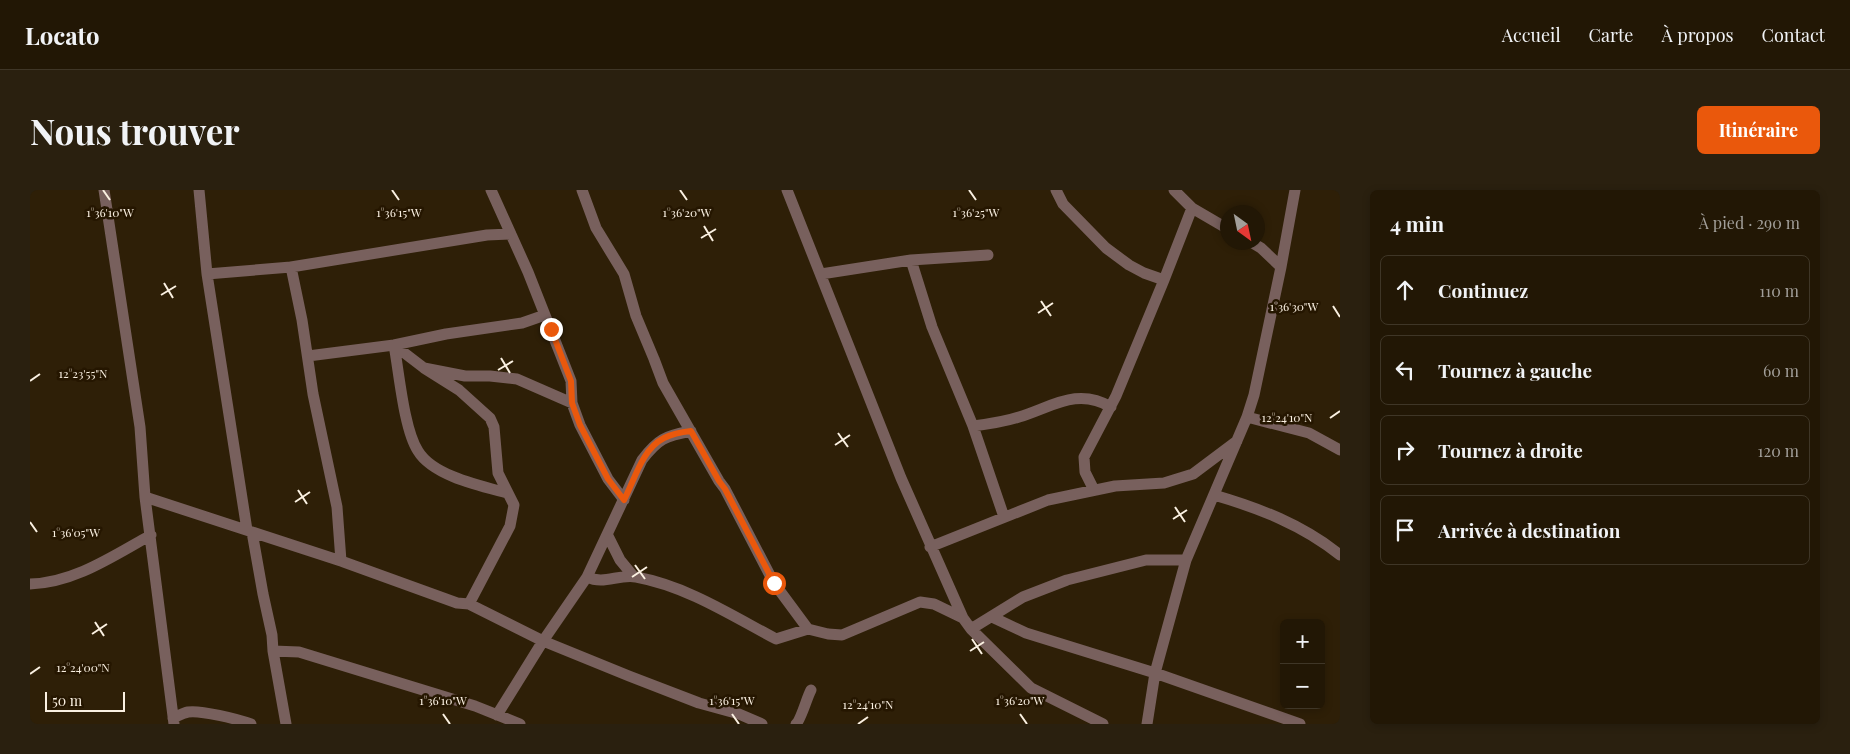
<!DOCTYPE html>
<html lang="fr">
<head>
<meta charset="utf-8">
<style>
  :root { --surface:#221705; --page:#2a200f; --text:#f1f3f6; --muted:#a29f9a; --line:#3f3627; --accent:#ea580c }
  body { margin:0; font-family:"Playfair Display",serif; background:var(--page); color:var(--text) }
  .controls { position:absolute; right:15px; bottom:15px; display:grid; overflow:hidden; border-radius:8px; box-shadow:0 2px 8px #0003 }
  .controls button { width:45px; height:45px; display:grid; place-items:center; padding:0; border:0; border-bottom:1px solid var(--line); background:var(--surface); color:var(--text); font:25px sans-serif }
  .compass { position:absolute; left:1190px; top:15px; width:45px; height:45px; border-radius:50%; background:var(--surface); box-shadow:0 2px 8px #0003; rotate:147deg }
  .scale { position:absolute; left:15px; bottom:12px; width:80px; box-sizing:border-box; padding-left:5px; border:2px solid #faf0e1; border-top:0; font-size:14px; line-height:18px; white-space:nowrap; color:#faf0e1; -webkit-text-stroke:4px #251600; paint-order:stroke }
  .stop { position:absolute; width:15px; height:15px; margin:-11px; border:4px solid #ea580c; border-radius:50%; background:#fff }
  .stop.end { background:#ea580c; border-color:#fff; box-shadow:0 1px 5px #0008 }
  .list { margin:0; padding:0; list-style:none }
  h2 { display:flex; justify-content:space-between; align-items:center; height:65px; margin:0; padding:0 20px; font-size:21px }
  h2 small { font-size:16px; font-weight:400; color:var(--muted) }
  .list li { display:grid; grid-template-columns:32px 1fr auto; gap:15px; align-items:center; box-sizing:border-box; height:70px; margin:0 10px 10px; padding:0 10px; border:1px solid var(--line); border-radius:8px }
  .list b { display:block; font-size:19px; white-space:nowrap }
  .list em { font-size:16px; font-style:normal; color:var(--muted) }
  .icon { flex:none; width:28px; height:28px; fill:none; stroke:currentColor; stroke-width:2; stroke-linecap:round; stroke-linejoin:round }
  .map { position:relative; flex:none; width:1310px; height:534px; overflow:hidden; border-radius:8px }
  header { display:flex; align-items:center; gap:30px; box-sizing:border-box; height:70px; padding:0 25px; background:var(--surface); border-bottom:1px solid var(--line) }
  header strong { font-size:24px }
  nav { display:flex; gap:28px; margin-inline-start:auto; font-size:18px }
  .intro { display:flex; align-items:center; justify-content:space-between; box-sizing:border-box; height:120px; padding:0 30px }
  h1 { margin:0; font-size:35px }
  .button { padding:12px 22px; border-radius:8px; background:var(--accent); color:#fff; font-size:18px; font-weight:700 }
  main { display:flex; gap:30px; padding:0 30px }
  aside { flex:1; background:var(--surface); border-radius:8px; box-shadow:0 2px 8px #0003 }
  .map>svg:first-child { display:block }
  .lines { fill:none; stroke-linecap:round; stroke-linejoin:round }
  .minor { stroke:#78605d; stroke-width:11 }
  .route { stroke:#ea580c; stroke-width:6 }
  .ticks { fill:none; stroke:#faf0e1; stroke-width:2 }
  .ticks-label { font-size:12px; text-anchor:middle; fill:#faf0e1; stroke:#251600; stroke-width:5; stroke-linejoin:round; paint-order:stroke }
</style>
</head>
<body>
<header>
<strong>Locato</strong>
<nav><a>Accueil</a><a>Carte</a><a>À propos</a><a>Contact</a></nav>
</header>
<div class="intro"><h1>Nous trouver</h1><a class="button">Itinéraire</a></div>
<main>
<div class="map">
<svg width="1310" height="534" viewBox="0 0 1310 534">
  <rect width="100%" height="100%" fill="#2e1f07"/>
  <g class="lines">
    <!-- minor -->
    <path class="minor" d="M74,0L110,237L115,307L144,534
      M169,0L177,84L217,340
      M461,0L498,82L541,191L542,213L550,235L578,289L594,310
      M552,0L566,38L594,84L606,126L624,169L633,193L689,291L695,299L744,393L778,439
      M757,0L871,288L933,428L941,439L1001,498L1073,534
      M1026,0L1033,14L1076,58L1099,75L1114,83L1134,90
      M1144,0L1162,18L1198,39
      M1221,52L1231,58L1251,77
      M881,70L902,137L943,236L974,327
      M261,77L272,130L283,204L307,317L311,371
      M177,84L261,77L457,45L481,44
      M791,84L881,70L958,65
      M364,155C369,182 374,240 388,261C403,286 451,296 477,303
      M364,155L394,178L435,186H460L487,189L542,213
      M278,166L364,155L416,144L492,133L515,125
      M394,178L429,200L460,228L464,237L468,283L484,315L480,336L439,414
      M1217,227L1279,243L1310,260
      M943,236C959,234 974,232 989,227C1022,217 1047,197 1081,217
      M1064,300L1055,282L1054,267L1086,206L1134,90L1162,18
      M1184,305C1229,318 1273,335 1310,365
      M115,307L311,371L427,413L439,414L513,451L599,486L669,513L709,524L732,534
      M222,342L233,404L242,445L243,461L256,534
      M578,346L590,370L604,387
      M900,357L1018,310L1085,296L1134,293L1163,284L1207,251
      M557,387C574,395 588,384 606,387C656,396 701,425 746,449L778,439L798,444L812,445L890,412L904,414L933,428
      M0,394C44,393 83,366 121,345
      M962,427L996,443L1125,483L1270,534
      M941,439L993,407L1037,390L1116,370H1156L1217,227L1224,205L1251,77L1265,0
      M243,461L269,462L445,516L490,534
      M467,525L513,451L557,387L612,270C628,249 635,246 661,241
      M143,528C148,526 153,523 158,522C171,520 207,529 221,534
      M766,534C771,530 777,507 781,500
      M1117,534L1125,483L1156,370"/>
  </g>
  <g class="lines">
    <!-- route -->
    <path class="route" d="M521,139L541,191L542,213L550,235L578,289L594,310C605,289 612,259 634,248C642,244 652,242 661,241L689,291L695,299L744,393"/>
  </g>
  <!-- ticks -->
  <path class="ticks" d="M73,0L80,10M362,0L369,10M650,0L657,10M939,0L946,10M674,36L683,51M671,48L686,39M134,93L143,108M131,105L146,96M1011,111L1021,126M1303,116L1310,127M1008,123L1023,113M471,168L480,183M468,180L483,171M0,191L10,184M1300,228L1310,221M808,243L818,257M805,255L820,245M268,300L277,314M265,312L280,302M1145,317L1155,332M1143,329L1157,320M0,332L7,342M605,375L615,389M602,387L617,377M65,432L74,446M62,444L77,434M942,449L952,464M940,461L954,452M0,484L10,477M413,524L420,534M702,524L709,534M990,524L997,534M828,534L838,527"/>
  <g class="ticks-label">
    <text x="80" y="27">1°36'10"W</text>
    <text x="369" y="27">1°36'15"W</text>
    <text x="946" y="27">1°36'25"W</text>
    <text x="657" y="27">1°36'20"W</text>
    <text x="1264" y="121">1°36'30"W</text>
    <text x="53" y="188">12°23'55"N</text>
    <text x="1257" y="232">12°24'10"N</text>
    <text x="46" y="347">1°36'05"W</text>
    <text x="53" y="482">12°24'00"N</text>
    <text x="413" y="515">1°36'10"W</text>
    <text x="702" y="515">1°36'15"W</text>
    <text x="990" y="515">1°36'20"W</text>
    <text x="838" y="519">12°24'10"N</text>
  </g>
</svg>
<div class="controls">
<button>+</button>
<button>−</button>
</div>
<svg class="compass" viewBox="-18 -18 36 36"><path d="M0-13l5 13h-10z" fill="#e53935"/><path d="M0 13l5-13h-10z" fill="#a29f9a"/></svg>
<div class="scale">50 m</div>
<div class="stop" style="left:744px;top:393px"></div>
<div class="stop end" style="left:521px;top:139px"></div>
</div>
<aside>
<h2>4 min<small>À pied · 290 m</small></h2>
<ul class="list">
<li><svg class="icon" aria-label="ahead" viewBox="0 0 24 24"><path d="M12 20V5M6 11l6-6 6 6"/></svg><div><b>Continuez</b></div><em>110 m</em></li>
<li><svg class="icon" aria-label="left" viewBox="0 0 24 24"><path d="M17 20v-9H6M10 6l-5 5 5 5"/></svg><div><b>Tournez à gauche</b></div><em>60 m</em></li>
<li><svg class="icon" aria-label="right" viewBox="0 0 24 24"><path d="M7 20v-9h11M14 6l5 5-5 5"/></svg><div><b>Tournez à droite</b></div><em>120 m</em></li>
<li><svg class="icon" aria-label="arrive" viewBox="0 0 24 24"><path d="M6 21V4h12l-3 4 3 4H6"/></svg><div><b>Arrivée à destination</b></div></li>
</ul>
</aside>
</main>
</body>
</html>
